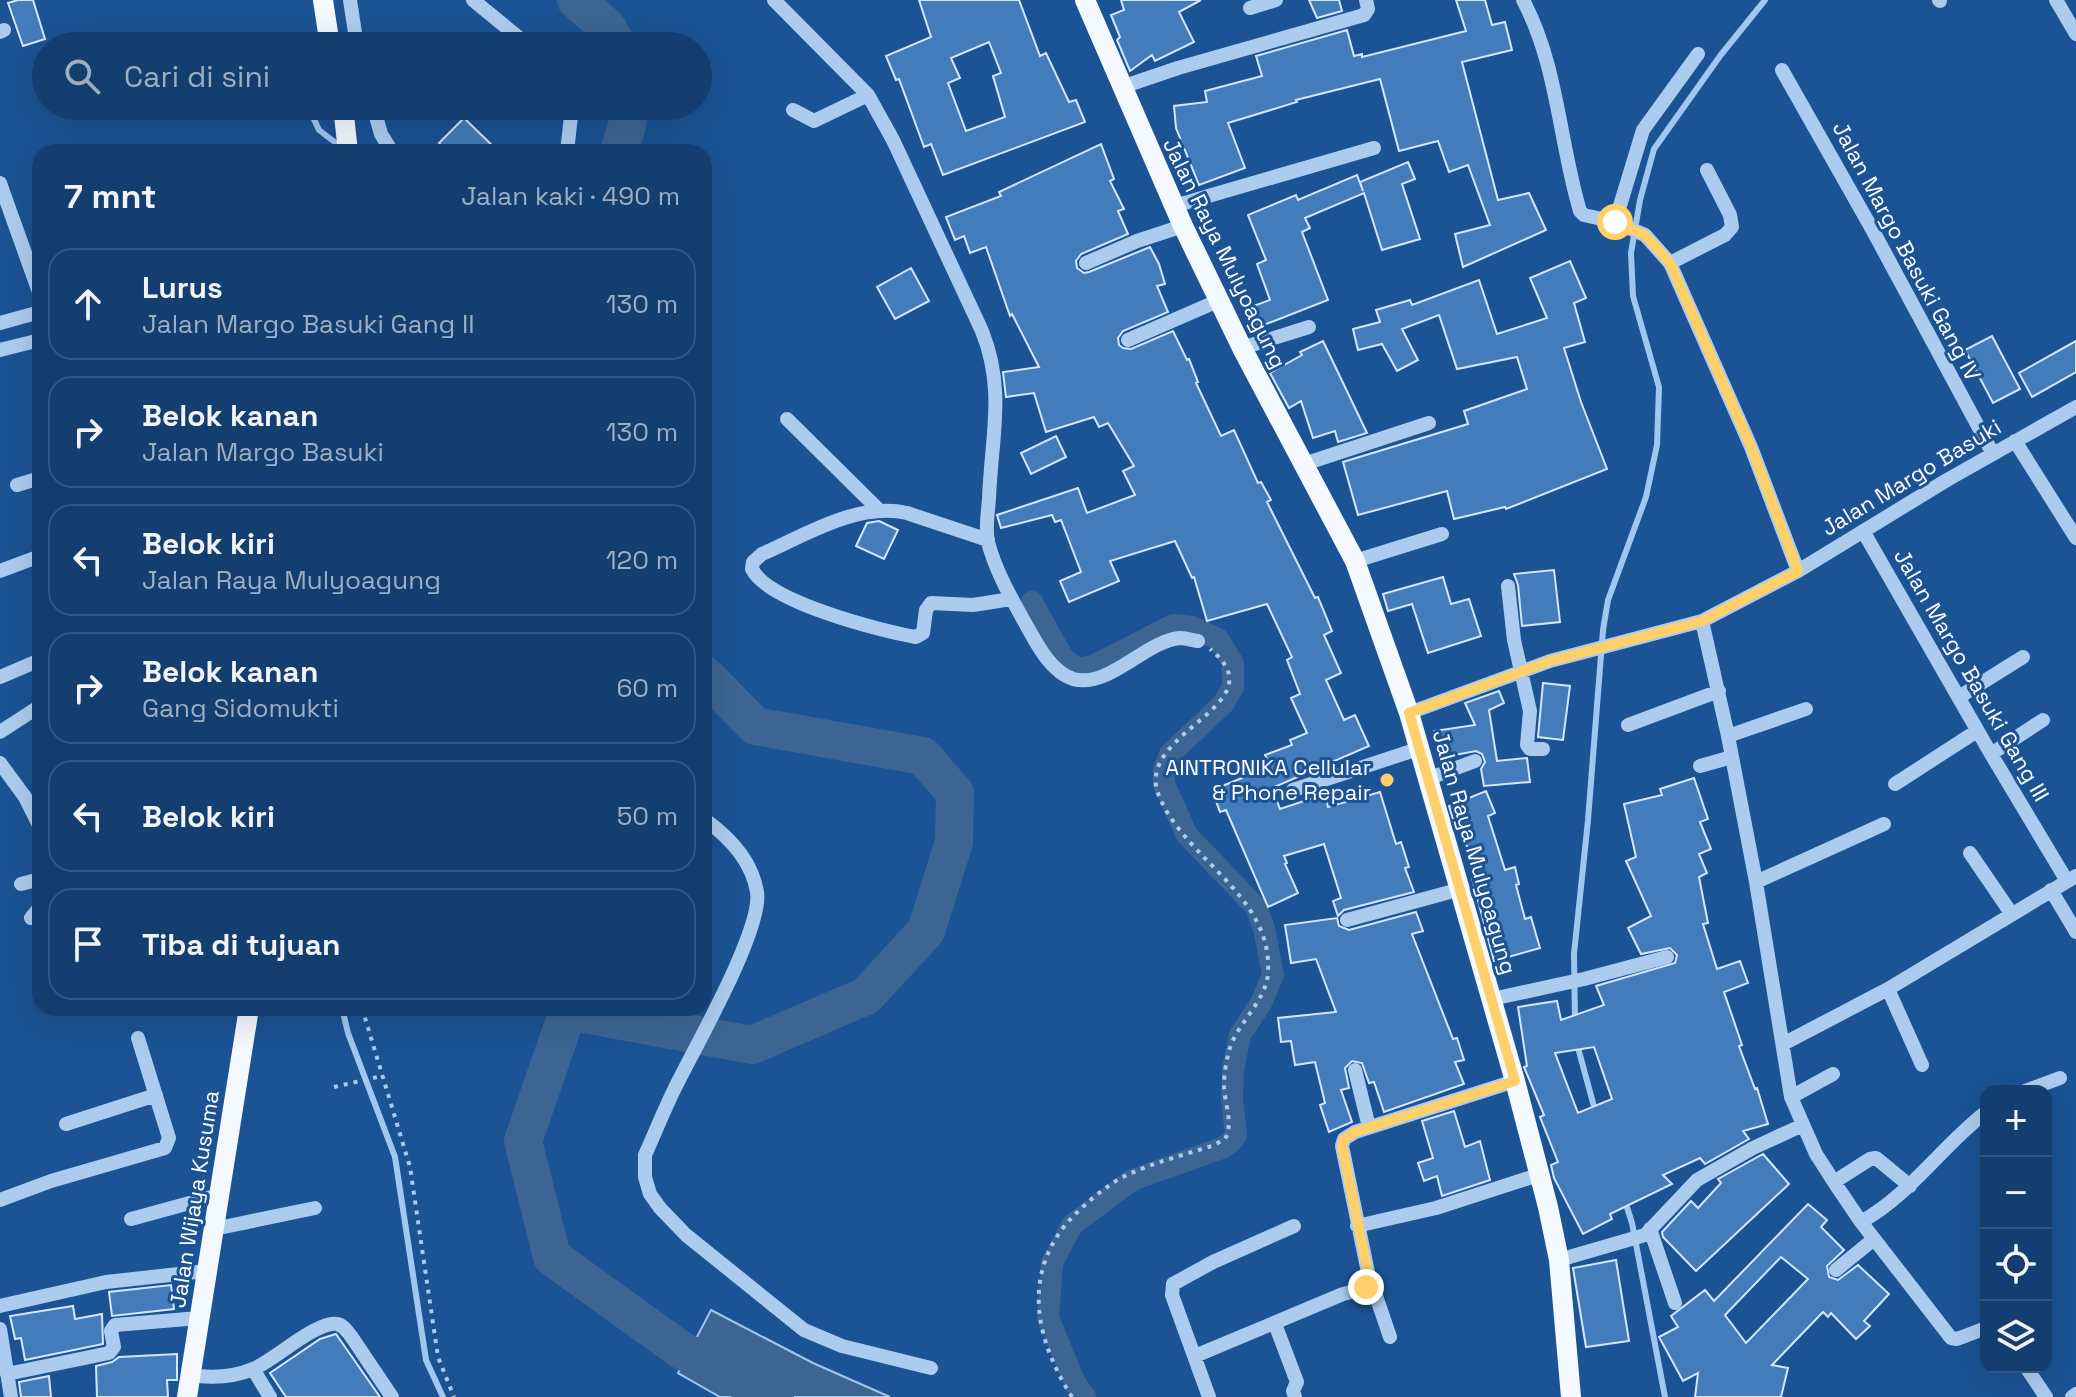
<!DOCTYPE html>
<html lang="id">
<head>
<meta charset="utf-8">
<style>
  :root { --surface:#143e6f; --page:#214977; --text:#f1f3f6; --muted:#9daec3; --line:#335782 }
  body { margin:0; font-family:"Space Grotesk",sans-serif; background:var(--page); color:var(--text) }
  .controls { position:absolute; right:24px; bottom:24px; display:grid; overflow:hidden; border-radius:16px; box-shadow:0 8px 32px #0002 }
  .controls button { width:72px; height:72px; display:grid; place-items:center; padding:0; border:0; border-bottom:2px solid var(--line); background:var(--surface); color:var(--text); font:40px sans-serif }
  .stop { position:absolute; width:24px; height:24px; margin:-18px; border:6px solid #ffd06a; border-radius:50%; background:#fff }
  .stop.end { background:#ffd06a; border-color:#fff; box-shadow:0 2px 8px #0008 }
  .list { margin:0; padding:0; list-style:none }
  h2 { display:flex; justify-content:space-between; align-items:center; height:104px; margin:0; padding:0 32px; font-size:34px }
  h2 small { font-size:26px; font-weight:400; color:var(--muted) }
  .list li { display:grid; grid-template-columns:52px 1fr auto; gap:24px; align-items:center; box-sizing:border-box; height:112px; margin:0 16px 16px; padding:0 16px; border:2px solid var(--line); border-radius:24px }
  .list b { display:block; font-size:30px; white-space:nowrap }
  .list p { margin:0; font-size:26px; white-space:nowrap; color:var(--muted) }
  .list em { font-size:26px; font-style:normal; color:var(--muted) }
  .icon { flex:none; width:44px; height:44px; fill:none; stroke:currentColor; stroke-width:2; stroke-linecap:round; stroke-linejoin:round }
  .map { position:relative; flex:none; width:2076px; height:1397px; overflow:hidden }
  .search { position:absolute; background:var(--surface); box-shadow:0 8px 32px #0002; left:32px; top:32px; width:680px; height:88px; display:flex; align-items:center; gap:20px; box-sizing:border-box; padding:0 28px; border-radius:44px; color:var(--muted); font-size:30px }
  .panel { position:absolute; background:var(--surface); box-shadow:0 8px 32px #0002; left:32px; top:144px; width:680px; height:872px; border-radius:24px }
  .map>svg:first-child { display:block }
  .water { fill:#3d6594; stroke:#9fc7f1; stroke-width:2 }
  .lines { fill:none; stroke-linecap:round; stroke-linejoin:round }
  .stream { stroke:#9fc7f1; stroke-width:6 }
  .canal { stroke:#3d6594; stroke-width:22 }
  .river { stroke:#3d6594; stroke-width:38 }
  .building { fill:#447cbb; stroke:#d3e6fb; stroke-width:2; fill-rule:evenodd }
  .path { stroke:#acccef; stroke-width:4; stroke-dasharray:4 6; stroke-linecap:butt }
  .minor { stroke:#acccef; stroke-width:14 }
  .major { stroke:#f4f9ff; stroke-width:20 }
  .route { stroke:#ffd06a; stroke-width:10 }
  .poi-dot { fill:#ffd06a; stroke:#1b5394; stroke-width:3 }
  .labels { text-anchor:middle; stroke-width:6; stroke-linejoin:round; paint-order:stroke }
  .street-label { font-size:22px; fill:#fff; stroke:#1b5394 }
  .poi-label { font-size:22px; fill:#fff; stroke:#1b5394; text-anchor:end }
</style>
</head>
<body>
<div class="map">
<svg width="2076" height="1397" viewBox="0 0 2076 1397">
  <rect width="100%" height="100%" fill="#1b5394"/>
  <!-- water -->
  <path class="water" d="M711,1310L813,1363L890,1397H720L678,1373Z"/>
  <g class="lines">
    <!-- stream -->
    <path class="stream" d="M312,115L319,130L341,147
      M342,1008L348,1033L395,1157L426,1360L443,1397
      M1575,1021L1574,954L1588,820L1603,630L1608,600L1646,497L1657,445L1659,387L1633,296L1631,253L1640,200L1654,149L1720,56L1765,0
      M1577,1044L1596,1114
      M1625,1201L1632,1223L1665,1397"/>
    <!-- canal -->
    <path class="canal" d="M1032,602L1063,658L1077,669L1093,666L1173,625L1192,627L1218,639L1233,663V687L1223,704L1170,754L1164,770V784L1187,835L1256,907L1264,928L1273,975L1261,1003L1240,1035L1233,1070L1232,1099L1236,1135L1230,1143L1222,1148L1132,1180L1072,1225L1052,1263L1048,1318L1075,1383L1085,1397"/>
    <!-- river -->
    <path class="river" d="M576,0L607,27L617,46
      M619,152L627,125L630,106
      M704,674L755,726L923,756L955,793L954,842L926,931L866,996L752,1045L568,1011L523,1141L552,1257L681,1350L775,1397"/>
  </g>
  <!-- building -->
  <path class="building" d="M18,0H33L45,39L23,46L8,3Z
    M919,0H1019L1040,56L1046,53L1069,102L1076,100L1085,122L943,175L931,144L924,147L899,79L896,80L886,56L931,37ZM989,42L1001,73L993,76L1005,117L966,131L948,83L960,78L951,58Z
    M1121,0H1201L1179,12L1194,42L1155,61L1152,55L1130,71L1117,40L1120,37L1111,15L1124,10Z
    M1309,0H1339L1342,11L1317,18Z
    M1456,0H1485L1492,25L1505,22L1512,50L1462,62L1498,200L1529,193L1546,230L1463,267L1455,234L1490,225L1468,165L1449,172L1438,141L1399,151L1380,79L1296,100L1297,102L1228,123L1245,168L1199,185L1176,128L1174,106L1207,102L1205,91L1262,76L1256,56L1347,30L1354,56L1362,54V57L1466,31Z
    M464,118L499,152H448L439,143Z
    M1101,144L1114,179L1110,181L1124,209L1118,211L1128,234L1081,254L1076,261L1077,268L1084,273L1089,272L1150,247L1159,264L1165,284L1157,286L1168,312L1123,331L1118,338L1119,345L1123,348L1131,349L1173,331L1187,360L1189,359L1198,382L1196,383L1221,436L1234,430L1258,483L1261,482L1271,500L1267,502L1315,598L1318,597L1332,631L1324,635L1341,673L1326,680L1344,720L1355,715L1369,746L1272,788L1280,809L1325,794L1328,807L1380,792L1396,844L1401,842L1409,867L1405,868L1414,892L1344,910L1338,916L1333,901L1341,898L1324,844L1284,856L1287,863L1285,864L1298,893L1268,907L1226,810L1220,812L1212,790L1242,778L1240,775L1268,761L1265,755L1292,745L1290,740L1307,733L1291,698L1300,694L1287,660L1292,657L1267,604L1207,621L1194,577L1192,578L1175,541L1110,561L1119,581L1069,602L1060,581L1081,572L1061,520L1055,522L1052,515L1001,528L997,515L1078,488L1087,513L1135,495L1123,471L1134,466L1108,423L1099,427L1094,417L1046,432L1034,393L1006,397L1003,372L1039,367L1012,314L1010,316L986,247L970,253L964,236L955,240L946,217L1001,196L999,192Z
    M1408,162L1415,179L1402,184L1420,239L1382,250L1364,193L1305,218L1310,228L1302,232L1328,300L1256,328L1248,308L1270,300L1257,264L1266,260L1248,215L1296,195L1298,200L1357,175L1363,191L1360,182Z
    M1570,261L1586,298L1574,303L1585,342L1564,348L1581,402L1607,469L1506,509L1505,507L1454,519L1447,491L1358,515L1343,462L1468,424L1464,411L1527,389L1517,357L1457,369L1439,315L1402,329L1418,360L1397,371L1382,344L1358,350L1353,329L1380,322L1376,310L1410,300L1412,305L1479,280L1497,334L1547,318L1530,278Z
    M911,268L929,301L895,319L877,287Z
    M1992,336L2020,389L1993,403L1965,350Z
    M1323,341L1367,433L1338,442L1335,431L1313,438L1301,401L1289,408L1270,373L1302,355L1300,352Z
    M2076,341V372L2032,397L2019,373Z
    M1056,436L1066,457L1031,474L1021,453Z
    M879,521L898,530L884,559L856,546L867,523Z
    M1554,570L1560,622L1522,626L1518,585L1514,574Z
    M1443,577L1451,604L1469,599L1481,636L1428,653L1412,604L1388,611L1383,594Z
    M1543,683L1570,686L1563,740L1538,737Z
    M1499,691L1504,703L1489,710L1497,761L1527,758L1530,782L1484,786L1481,769L1485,762L1482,754L1476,751L1438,758L1434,731L1475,725L1465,703Z
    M1694,778L1708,819L1700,822L1711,849L1699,854L1707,873L1699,877L1708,923L1703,924L1717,969L1740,961L1748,983L1724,992L1742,1045L1739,1046L1755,1089L1757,1088L1768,1124L1743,1131L1749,1139L1705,1164L1700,1158L1663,1175L1672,1184L1610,1214L1612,1219L1583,1234L1554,1178L1551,1165L1558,1162L1540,1117L1544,1115L1524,1067L1527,1066L1518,1007L1557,1001L1561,1020L1604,1005L1596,986L1675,963L1677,955L1670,948L1641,954L1628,928L1651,916L1626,861L1636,857L1624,804L1662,795L1660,789ZM1594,1047L1612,1099L1578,1113L1555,1053Z
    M1486,791L1495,813L1488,816L1505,870L1515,867L1519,884L1516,885L1525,919L1531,917L1540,948L1494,961L1472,878L1476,877L1461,827L1456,829L1449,806Z
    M1416,912L1423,931L1412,934L1453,1039L1457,1038L1464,1060L1455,1062L1464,1084L1384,1112L1374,1082L1369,1083L1362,1063L1352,1061L1345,1068L1349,1088L1341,1090L1352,1122L1329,1132L1320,1105L1325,1103L1315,1062L1295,1065L1291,1041L1281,1042L1278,1018L1336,1012L1316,959L1291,963L1285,925L1337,918L1339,926L1349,930Z
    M1454,1111L1465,1147L1480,1141L1490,1180L1442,1196L1437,1176L1424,1181L1418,1163L1433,1158L1422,1121Z
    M1763,1154L1789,1184L1696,1271L1663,1237L1662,1232L1691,1201L1698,1208L1721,1183L1718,1179Z
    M1808,1204L1827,1220L1821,1227L1844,1250L1827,1266L1829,1277L1838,1280L1858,1265L1889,1294L1864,1321L1870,1326L1856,1339L1831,1313L1828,1317L1823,1312L1772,1365L1788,1368L1781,1397H1695L1698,1373L1683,1381L1659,1337L1678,1327L1671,1316L1705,1290L1714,1301ZM1781,1257L1808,1279L1746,1343L1725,1315Z
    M1616,1260L1629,1341L1586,1347L1573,1268Z
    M171,1285L174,1309L112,1316L109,1292Z
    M73,1306L75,1319L102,1314L103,1344L25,1360L21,1338L15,1339L10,1316Z
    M336,1334L380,1397H286L270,1373L320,1339Z
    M177,1354V1380H167L168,1397H97L96,1366L112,1362L119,1357Z
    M49,1376L51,1397H21L19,1382Z"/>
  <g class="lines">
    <!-- path -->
    <path class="path" d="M362,1008L410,1167L438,1357L454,1397
      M334,1087L382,1076
      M1072,1397C1030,1331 1021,1260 1085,1205C1097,1194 1111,1183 1125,1176C1152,1163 1183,1155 1212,1146L1225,1139C1234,1124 1224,1102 1224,1085C1224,1075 1226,1064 1228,1055C1234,1025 1266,1003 1268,973C1273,895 1186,861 1159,796C1132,731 1281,706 1210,649"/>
    <!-- minor -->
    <path class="minor" d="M350,0L357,46
      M473,0L529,46
      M774,0L868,95L893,140L982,331C1006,391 991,438 989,499C988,512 985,529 988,542C996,573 1014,603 1029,630C1039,648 1052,672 1073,679C1109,689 1145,641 1180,638C1185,638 1192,640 1198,641
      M1523,0C1558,66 1559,141 1580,211L1584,215L1615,222L1645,235L1670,263L1751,447L1798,571
      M1939,0L1940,1
      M2056,0L2076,34
      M1250,8L1276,0
      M0,32L4,30
      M1782,70L1872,229L1993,454
      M1122,87L1178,68L1364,15L1368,9L1366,0
      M373,106L381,134L392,152
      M793,110L814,121L868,95
      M567,152L571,116L568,106
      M0,183L40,295
      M1174,206L1374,148
      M1615,222L1643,130L1698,54
      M1086,263L1137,241L1183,226
      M1670,263L1725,235L1732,227L1730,215L1707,170
      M0,323L40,312
      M1128,340L1220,300
      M1242,348L1309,327
      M0,350L40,340
      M787,419L880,511
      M2015,441L2076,538
      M1304,464L1429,423
      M17,485L40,478
      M1863,531L1991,754L2067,881
      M988,540L907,513C857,502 806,535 762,554L753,562L752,569C768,602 881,631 916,637L923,633L926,610L931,603L973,605L1011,599
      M1355,561L1442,534
      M0,571L40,556
      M1508,586L1514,640L1530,711L1527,745L1530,749H1543
      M1702,621L1728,736L1756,882L1791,1097L1816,1154L1834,1182L1861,1222L1951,1338L1957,1339L1986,1328
      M0,677L40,660
      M1959,697L2023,657
      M1409,713L1550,661L1702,621L1798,571L1947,480L2076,407
      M1628,725L1719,691
      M0,732L40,706
      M1728,736L1806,709
      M1991,754L2043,720
      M0,763L25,797L40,827
      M1700,766L1732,757
      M1430,778L1475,761
      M1895,784L1977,731
      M1293,790L1421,748
      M704,819C728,836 752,861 757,892C763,929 694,1049 675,1088C664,1110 655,1133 645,1155V1177L650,1194L660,1208L686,1235L804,1330L842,1346L931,1368
      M1970,853L2011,913
      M1756,882L1884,824
      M21,884L40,879
      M2051,890L2076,932
      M31,918L40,907
      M1347,920L1461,889
      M1888,989L1922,1065
      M1492,999L1584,979L1667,957
      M1783,1044L1888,989L2076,876
      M1355,1070L1369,1127
      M2025,1091L2060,1078
      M1791,1097L1833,1074
      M66,1124L156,1095
      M1834,1182L1870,1159L1876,1158L1910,1186
      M0,1200L51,1181L165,1148L169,1138L138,1038
      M131,1219L219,1195
      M1861,1222C1911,1194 1942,1146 1986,1112
      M1357,1226L1436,1208L1538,1175
      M214,1229L315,1208
      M1650,1229L1675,1303
      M1559,1260L1645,1235L1697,1180L1753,1148L1803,1125
      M1836,1270L1874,1239
      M0,1306L106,1282L206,1271
      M1275,1324L1297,1382L1293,1391L1295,1397
      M0,1329L11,1397
      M1390,1337L1374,1290L1371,1287L1342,1146L1344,1139L1355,1132L1515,1081
      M1195,1356L1343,1294L1371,1287
      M2026,1367L2046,1397
      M253,1369L270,1397
      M7,1374L109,1353L114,1347L111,1331L115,1325L199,1318
      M190,1375C211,1378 234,1377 253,1369C273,1361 318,1320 337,1324C343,1325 347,1331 351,1336L392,1397
      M1209,1397L1172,1295L1173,1284L1213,1262L1294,1226
      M2072,1397L2076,1394"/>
    <!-- major -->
    <path class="major" d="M323,0L330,46
      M1085,0L1183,226L1242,348L1355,561L1409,713L1515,1081L1548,1207L1559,1260L1571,1397
      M343,106L348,152
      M187,1397L249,1008"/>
  </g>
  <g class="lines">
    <!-- route -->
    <path class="route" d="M1366,1287H1371L1342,1146L1344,1139L1355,1132L1515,1081L1409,713L1550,661L1702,621L1798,571L1751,447L1670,263L1645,235L1615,222"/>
  </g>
  <!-- markers -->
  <circle class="poi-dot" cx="1387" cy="780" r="8"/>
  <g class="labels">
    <!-- street labels -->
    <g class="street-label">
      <text transform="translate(1907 251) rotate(62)" y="8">Jalan Margo Basuki Gang IV</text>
      <text transform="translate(1225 253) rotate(64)" y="8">Jalan Raya Mulyoagung</text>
      <text transform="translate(1911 477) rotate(-31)" y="8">Jalan Margo Basuki</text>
      <text transform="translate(1972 675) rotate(60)" y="8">Jalan Margo Basuki Gang III</text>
      <text transform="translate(1475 852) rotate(74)" y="8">Jalan Raya Mulyoagung</text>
      <text transform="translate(194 1199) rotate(-81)" y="8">Jalan Wijaya Kusuma</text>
    </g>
    <!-- poi labels -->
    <g class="poi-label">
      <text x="1371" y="775">AINTRONIKA Cellular<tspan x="1371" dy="25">&amp; Phone Repair</tspan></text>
    </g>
  </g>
</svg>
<div class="controls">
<button>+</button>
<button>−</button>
<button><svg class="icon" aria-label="locate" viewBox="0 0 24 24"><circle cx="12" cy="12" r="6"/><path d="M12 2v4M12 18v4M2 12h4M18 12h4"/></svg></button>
<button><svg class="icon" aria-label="layers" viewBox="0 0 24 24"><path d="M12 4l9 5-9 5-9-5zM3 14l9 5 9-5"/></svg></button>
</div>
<div class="stop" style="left:1615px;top:222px"></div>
<div class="stop end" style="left:1366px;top:1287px"></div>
<div class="search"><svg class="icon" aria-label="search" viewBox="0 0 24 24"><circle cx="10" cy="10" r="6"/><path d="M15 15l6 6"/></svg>Cari di sini</div>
<section class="panel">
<h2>7 mnt<small>Jalan kaki · 490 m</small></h2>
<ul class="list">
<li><svg class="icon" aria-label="ahead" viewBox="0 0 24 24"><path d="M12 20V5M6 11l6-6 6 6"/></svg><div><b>Lurus</b><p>Jalan Margo Basuki Gang II</p></div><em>130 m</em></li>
<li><svg class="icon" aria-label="right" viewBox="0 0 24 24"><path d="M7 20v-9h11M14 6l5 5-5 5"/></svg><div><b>Belok kanan</b><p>Jalan Margo Basuki</p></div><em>130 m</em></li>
<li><svg class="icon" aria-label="left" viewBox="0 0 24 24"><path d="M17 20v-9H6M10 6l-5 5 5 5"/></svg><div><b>Belok kiri</b><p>Jalan Raya Mulyoagung</p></div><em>120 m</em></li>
<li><svg class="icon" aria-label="right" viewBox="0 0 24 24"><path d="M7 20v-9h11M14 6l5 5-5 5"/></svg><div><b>Belok kanan</b><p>Gang Sidomukti</p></div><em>60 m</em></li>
<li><svg class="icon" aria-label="left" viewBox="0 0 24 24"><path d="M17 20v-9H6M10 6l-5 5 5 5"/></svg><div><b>Belok kiri</b></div><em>50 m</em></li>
<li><svg class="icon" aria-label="arrive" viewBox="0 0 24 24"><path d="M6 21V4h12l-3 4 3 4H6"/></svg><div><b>Tiba di tujuan</b></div></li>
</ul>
</section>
</div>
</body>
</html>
